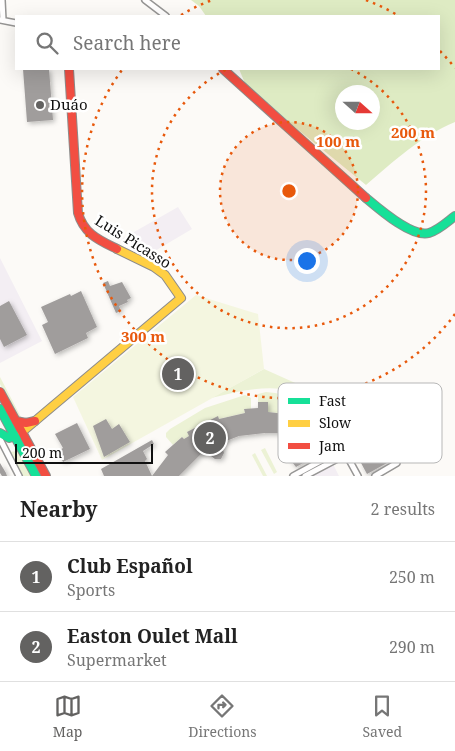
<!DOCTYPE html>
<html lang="en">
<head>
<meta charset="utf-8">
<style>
  :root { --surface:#fff; --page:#f6f6f6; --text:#222; --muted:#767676; --line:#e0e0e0; --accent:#636261 }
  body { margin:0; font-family:"Noto Serif",serif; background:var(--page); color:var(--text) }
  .compass { position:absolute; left:335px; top:85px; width:45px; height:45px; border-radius:50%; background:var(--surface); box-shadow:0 5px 20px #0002; rotate:111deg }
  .scale { position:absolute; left:15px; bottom:12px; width:138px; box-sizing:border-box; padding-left:5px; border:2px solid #101010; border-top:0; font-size:14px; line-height:18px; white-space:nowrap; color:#101010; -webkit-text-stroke:4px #fff; paint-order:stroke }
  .you { position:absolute; left:306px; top:260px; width:18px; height:18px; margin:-12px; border:4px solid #fff; border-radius:50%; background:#1a73e8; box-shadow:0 0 0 8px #1a73e833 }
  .badge { display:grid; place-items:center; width:32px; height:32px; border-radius:50%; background:var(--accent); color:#fff; font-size:16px; font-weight:700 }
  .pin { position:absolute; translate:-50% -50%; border:2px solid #fff; box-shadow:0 1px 5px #0006 }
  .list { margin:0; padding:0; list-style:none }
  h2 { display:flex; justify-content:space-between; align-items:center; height:65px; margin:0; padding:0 20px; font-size:21px }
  h2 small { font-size:16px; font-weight:400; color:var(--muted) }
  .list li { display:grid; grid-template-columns:32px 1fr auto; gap:15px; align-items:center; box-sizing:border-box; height:70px; padding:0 20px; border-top:1px solid var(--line) }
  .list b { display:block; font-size:19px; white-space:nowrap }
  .list p { margin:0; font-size:16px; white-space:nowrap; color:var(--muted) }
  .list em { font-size:16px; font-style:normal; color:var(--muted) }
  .icon { flex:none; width:28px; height:28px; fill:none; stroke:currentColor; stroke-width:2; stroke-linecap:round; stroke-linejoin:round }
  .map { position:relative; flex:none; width:455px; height:476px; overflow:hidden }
  .search { position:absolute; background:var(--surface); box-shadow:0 5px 20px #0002; left:15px; right:15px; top:15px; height:55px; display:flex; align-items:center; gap:12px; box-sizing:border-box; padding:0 18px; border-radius:0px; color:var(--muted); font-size:19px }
  .sheet { height:205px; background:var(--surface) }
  nav { display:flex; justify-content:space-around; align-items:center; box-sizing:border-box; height:70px; border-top:1px solid var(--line); background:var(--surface); font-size:14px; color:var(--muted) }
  nav a { display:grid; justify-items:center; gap:2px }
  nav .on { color:var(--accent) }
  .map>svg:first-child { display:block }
  .industrial { fill:#f3eef3 }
  .green { fill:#ecf2d5 }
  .forest { fill:#deebc3; fill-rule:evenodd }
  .pitch { fill:#f4f6e0 }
  .building { fill:#a09d9c; filter:url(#shadow) }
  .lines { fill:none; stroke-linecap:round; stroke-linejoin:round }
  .street-casing { stroke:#969594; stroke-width:8 }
  .fast-casing { stroke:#8d8c8b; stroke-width:10 }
  .slow-casing { stroke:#8d8c8b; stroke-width:10 }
  .jam-casing { stroke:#8d8c8b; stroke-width:10 }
  .street { stroke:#fffefe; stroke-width:5 }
  .fast { stroke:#16e098; stroke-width:8 }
  .slow { stroke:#ffcf43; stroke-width:8 }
  .jam { stroke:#f24e42; stroke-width:8 }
  .ring { fill:none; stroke:#e8590c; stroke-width:2.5; stroke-dasharray:2.5 5 }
  .poi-dot { fill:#636261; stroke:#fff; stroke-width:2 }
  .labels { text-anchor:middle; stroke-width:5; stroke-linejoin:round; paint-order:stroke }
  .poi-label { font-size:15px; fill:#101010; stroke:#fff; text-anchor:start }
  .street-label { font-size:15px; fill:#101010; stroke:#fff }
  .key { fill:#fff; stroke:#b7b7b7; stroke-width:1 }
  .key-label { font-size:14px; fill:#101010 }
  .centre { fill:#e8590c; stroke:#fff; stroke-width:2.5 }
  .ring-label { font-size:15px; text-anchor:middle; font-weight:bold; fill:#e8590c; stroke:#fff; stroke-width:5; stroke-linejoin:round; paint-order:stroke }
</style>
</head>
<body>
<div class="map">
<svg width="455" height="476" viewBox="0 0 455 476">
  <defs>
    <filter id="shadow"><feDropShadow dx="2" dy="2" stdDeviation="2.5" flood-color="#0004"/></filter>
  </defs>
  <rect width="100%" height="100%" fill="#fcfaf7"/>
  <!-- industrial -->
  <path class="industrial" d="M178,207L192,229L148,255L120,240Z
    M0,258L42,341L0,363Z
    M333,464L339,476H308Z"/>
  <!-- green -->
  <path class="green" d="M264,369L302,386L319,414L308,421L293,391C265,384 237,392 211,398Z
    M0,377L22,419H18L0,384Z
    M266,392L275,393L288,396L294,415L268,412V402H258V394Z
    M245,395L251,398V409H244L245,413L219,419L218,417L187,432L189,436L184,439L182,437L173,445L166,437V433L170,429L205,408Z
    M265,448L277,472L274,474L261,450Z
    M18,451L31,476H21L9,452Z
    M255,453L267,476H263L252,455Z"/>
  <!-- forest -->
  <path class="forest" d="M191,0H455V122C421,136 394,161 366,185L247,88L239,69H439V16H206L199,6ZM342,92H372V122H342Z"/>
  <!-- pitch -->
  <path class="pitch" d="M196,295L258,314L264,369L102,460L73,397Z"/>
  <!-- building -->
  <path class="building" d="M23,69H49L53,120L27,122Z
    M108,281L110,286L122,282L131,298L127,300L128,302L119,306L121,311L116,313L103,283Z
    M81,291L97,327L86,333L88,338L55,354L42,325L48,322L41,307L70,294L71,296Z
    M9,301L27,335L4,347L0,339V306Z
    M258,402H268V412L294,415L301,430L306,428L319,454L296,467L288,457L287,458L282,439L278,433H265L239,436L221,443L224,453L221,459H215L211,456L208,450L202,453L179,476H104L101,469L152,440L154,444L143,451L147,459L145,461L152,476L168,455L165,452L182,437L184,439L189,436L187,432L218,416L219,419L245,413L244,409L258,408Z
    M106,419L112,429L119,424L130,442L104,457L93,426Z
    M77,423L90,449L63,462L58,451L63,448L55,434Z
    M381,452L387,463L367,474L361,463Z
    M0,463L6,473L7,476H2L0,473Z"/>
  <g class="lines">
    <defs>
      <path id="street" d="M2,0L3,20
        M145,0L166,16
        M0,20L16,23
        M326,413L343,445
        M0,439L19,476
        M339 450a6 6 0 1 1 12 0a6 6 0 1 1-12 0Z
        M347,456L358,476
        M293,476L339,451
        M305,476L343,456
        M375,476L397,463V460L392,453L387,456"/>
      <path id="fast" d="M366,198C379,209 412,238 429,233C439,230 447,222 455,216
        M0,409L36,476
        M0,433L9,438L19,435"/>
      <path id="slow" d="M22,432L181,298L165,275L154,267L117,249"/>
      <path id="jam" d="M69,69L78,213C84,234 99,240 117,249
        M223,69L366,198
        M0,392L46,476
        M16,421L26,423L35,421"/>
    </defs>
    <!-- street casing -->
    <use href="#street" class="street-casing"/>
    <!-- fast casing -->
    <use href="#fast" class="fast-casing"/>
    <!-- slow casing -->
    <use href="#slow" class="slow-casing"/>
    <!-- jam casing -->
    <use href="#jam" class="jam-casing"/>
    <!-- street -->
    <use href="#street" class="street"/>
    <!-- fast -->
    <use href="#fast" class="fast"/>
    <!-- slow -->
    <use href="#slow" class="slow"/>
    <!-- jam -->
    <use href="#jam" class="jam"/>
  </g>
  <!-- distance rings -->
  <circle cx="289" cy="191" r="69" fill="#e8590c" fill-opacity=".12"/>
  <g class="ring">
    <circle cx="289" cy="191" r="69"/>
    <path d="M351 69A137 137 0 1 1 227 69"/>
    <path d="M455 314A206 206 0 0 1 122 70M181 15A206 206 0 0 1 212 0M366 0A206 206 0 0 1 397 15M440 51A206 206 0 0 1 455 68"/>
  </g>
  <!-- markers -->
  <circle class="poi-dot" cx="40" cy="105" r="5"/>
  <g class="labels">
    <!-- poi labels -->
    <g class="poi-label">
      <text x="50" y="110">Duáo</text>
    </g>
    <!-- street labels -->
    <g class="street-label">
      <text transform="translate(133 242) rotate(32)" y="5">Luis Picasso</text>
    </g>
  </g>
  <!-- legend -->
  <rect x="278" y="383" width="164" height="80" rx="8" class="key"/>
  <rect x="288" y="398" width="22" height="6" fill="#16e098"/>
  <rect x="288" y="420" width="22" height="7" fill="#ffcf43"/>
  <rect x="288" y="443" width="22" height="6" fill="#f24e42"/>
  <g class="key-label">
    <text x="319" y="406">Fast</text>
    <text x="319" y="428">Slow</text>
    <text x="319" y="451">Jam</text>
  </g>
  <circle cx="289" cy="191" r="8" class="centre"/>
  <g class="ring-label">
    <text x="413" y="138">200 m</text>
    <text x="338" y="147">100 m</text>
    <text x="143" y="342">300 m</text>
  </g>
</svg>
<svg class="compass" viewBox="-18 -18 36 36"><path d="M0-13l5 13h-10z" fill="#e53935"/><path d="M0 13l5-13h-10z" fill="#767676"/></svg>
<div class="scale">200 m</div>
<div class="you"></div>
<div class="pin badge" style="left:178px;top:374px">1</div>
<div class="pin badge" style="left:210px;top:438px">2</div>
<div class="search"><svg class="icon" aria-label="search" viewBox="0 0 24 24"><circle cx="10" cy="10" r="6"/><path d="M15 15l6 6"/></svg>Search here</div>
</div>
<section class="sheet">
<h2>Nearby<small>2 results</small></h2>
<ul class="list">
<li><span class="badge">1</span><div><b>Club Español</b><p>Sports</p></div><em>250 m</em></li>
<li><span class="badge">2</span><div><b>Easton Oulet Mall</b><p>Supermarket</p></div><em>290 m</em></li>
</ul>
</section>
<nav>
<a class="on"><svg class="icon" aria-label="map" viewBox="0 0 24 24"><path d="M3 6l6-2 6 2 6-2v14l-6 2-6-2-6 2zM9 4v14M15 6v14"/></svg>Map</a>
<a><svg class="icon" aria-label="directions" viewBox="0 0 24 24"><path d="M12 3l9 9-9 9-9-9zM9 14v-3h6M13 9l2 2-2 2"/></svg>Directions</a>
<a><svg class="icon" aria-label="saved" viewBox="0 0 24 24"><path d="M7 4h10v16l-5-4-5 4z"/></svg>Saved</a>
</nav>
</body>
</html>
